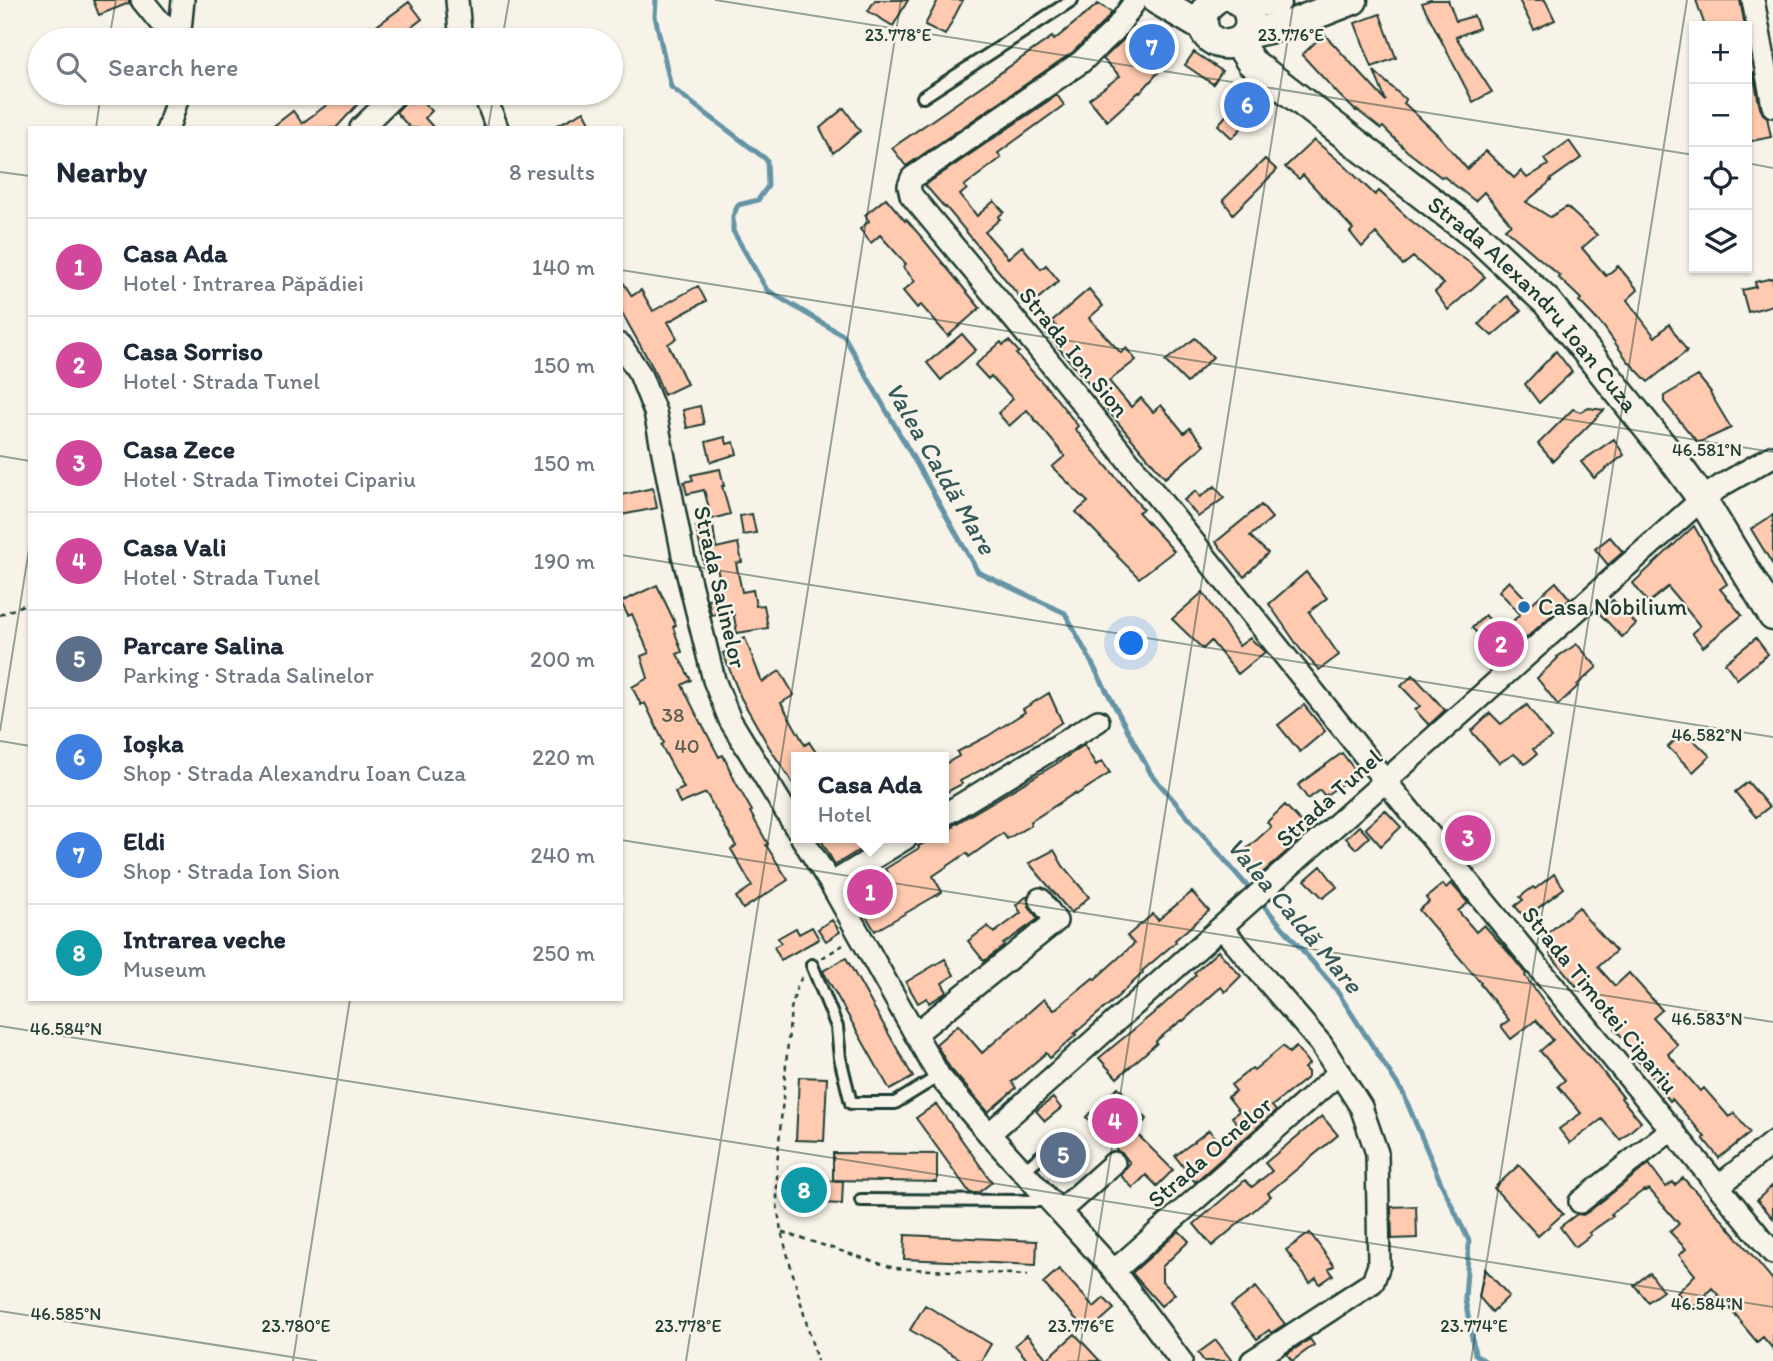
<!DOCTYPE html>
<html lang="en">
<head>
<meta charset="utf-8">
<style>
  :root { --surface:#fff; --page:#f6f6f7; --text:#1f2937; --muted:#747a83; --line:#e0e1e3; --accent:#1f6fb2 }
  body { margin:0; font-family:Itim,sans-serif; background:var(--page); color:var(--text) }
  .controls { position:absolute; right:21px; top:21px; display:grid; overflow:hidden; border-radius:0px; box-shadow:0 2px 5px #0004 }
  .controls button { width:63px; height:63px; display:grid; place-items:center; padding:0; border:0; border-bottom:2px solid var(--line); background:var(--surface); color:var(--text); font:35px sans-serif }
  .you { position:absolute; left:1132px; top:644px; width:24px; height:24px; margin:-18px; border:5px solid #fff; border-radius:50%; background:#1a73e8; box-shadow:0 0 0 10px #1a73e833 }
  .badge { display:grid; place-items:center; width:46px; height:46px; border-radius:50%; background:var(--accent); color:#fff; font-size:23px; font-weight:700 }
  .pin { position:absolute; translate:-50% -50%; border:4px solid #fff; box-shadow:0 2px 7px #0006 }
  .popup { position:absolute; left:791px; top:752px; width:158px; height:91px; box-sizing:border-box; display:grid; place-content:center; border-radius:0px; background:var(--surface); filter:drop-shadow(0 2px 5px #0005); font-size:23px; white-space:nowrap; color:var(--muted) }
  .popup b { font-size:26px; color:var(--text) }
  .popup::after { content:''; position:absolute; left:50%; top:100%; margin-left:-14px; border:14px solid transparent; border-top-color:var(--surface) }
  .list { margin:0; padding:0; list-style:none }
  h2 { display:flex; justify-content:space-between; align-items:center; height:91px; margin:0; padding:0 28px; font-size:30px }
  h2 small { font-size:23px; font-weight:400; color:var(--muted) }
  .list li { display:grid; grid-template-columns:46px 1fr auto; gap:21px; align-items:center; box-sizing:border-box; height:98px; padding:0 28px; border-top:2px solid var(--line) }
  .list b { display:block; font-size:26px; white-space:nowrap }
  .list p { margin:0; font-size:23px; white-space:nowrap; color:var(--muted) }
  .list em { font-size:23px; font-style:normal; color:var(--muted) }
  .icon { flex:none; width:38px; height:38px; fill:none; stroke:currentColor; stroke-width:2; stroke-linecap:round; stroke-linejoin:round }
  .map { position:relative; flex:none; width:1773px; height:1361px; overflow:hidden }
  .search { position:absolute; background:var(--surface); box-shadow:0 2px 5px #0004; left:28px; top:28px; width:595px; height:77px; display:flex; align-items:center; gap:18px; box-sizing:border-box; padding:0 24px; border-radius:38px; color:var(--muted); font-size:26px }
  .panel { position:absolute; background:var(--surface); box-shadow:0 2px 5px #0004; left:28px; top:126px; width:595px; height:875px; border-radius:0px }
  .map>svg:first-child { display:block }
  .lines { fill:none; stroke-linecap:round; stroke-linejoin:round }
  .stream { stroke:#6594a7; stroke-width:5 }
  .building { fill:#ffcaaf; stroke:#1f3d34; stroke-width:2 }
  .lane-casing { stroke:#1f3d34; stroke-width:16 }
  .street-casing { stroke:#1f3d34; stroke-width:26 }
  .secondary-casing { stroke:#1f3d34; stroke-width:33 }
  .path { stroke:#1f3d34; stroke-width:2.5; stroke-dasharray:5 5; stroke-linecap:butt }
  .lane { stroke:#f7f3e8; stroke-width:10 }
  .street { stroke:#f7f3e8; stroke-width:21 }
  .secondary { stroke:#f7f3e8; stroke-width:28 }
  .ticks { fill:none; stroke:#1f3d34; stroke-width:2; stroke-opacity:0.45 }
  .poi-dot { fill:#1f6fb2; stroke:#f7f3e8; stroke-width:2.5 }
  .labels { text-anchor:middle; stroke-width:5; stroke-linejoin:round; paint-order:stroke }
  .number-label { font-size:21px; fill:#576053 }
  .street-label { font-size:24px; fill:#1f3d34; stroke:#f7f3e8 }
  .poi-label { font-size:24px; fill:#1f3d34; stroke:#f7f3e8; text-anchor:start }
  .water-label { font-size:26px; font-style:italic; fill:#365a5a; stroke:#f7f3e8 }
  .ticks-label { font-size:18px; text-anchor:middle; fill:#1f3d34; stroke:#f7f3e8; stroke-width:5; stroke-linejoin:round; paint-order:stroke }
</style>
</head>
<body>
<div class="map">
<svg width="1773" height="1361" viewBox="0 0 1773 1361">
  <rect width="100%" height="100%" fill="#f7f3e8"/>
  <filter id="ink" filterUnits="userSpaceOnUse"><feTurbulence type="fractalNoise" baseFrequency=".0143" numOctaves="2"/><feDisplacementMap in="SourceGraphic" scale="14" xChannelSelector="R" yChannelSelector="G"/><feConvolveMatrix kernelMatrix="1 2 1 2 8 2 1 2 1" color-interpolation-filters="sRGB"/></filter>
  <g filter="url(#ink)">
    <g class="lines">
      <!-- stream -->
      <path class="stream" d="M656,0L655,16L671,87L767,160L768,186L758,200L738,205L733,216V231L767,290L844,336L978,572L1065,613L1151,774L1253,893
        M1259,900L1335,988L1403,1093L1441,1183L1469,1241L1465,1299L1475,1354L1485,1361"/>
    </g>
    <!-- building -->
    <path class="building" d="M93,0H129V3L99,15Z
      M875,0H908L893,26L868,11Z
      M938,0H963L945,35L925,25Z
      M1430,0H1448L1456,21L1474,16L1479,28L1456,37L1492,92L1473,102L1422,3Z
      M1519,0H1545L1555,20L1534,30Z
      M1696,0H1740L1745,26H1705Z
      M409,2L422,19L405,32L403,29L388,40H383L374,28Z
      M1098,4L1112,12L1105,21L1073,52L906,166L892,148L1052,37L1054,40Z
      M1380,14L1396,58L1372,67L1355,23Z
      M1154,28L1178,50L1140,93L1139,92L1107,121L1089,99L1120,76L1103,59L1124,39L1130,31L1142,41Z
      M1324,34L1386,101L1374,71L1406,100L1404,103L1439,136L1467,169L1486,151L1514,178L1521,171L1527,178L1548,165L1544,159L1569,141L1581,158L1550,180L1551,181L1526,202L1550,217L1567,207L1597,235L1582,248L1606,276L1618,266L1638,290L1627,300L1655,337L1669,324L1687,351L1648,382L1628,361L1603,326L1579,301L1581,299L1558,277L1560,276L1505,229L1511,224L1484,192L1475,201L1443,176L1441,177L1407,151L1383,127L1381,129L1357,110L1356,111L1339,95L1302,55Z
      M1194,52L1222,71L1213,84L1185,65Z
      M1753,73L1760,108L1763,114L1767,117L1771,137L1747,142V74Z
      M1247,91L1265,103L1232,138L1218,125Z
      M316,93H368L336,128H271L293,111L302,123L328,104Z
      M414,93H438L425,104L432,111L425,118L434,128H410L396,112Z
      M1057,95L1064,105L998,153L1001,158L964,186L967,189L960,195L977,216L994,201L1004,212L998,217L1000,219L985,232L1008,258L1022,246L1041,269L1046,265L1059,281L1028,307L946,207L945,208L925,185Z
      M844,108L860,131L833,153L820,128Z
      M584,111L593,128H552Z
      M1314,140L1344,165L1375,195L1379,191L1409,219L1436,240L1469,262L1485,277L1448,310L1435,292L1444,284L1413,257L1403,265L1376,233L1362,247L1350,232L1353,229L1303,175L1299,179L1285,167Z
      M1265,159L1277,170L1233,214L1223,200Z
      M886,198L905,221L906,219L923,239L980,308L948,336L921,305L917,308L903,291L915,281L903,267L906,264L880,235L871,243L860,229L869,221L865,215Z
      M1773,278V305L1748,312L1742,290L1756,287L1755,282Z
      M621,279L632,296L641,290L653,311L698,286L706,301L668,322L677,338L668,344L687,384L664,395L653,368L621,311Z
      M1089,289L1103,306L1089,318L1121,353L1126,348L1136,360L1109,381L1131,407L1141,398L1153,412L1161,405L1184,433L1190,428L1204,445L1165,478L1103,405L1105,403L1047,334L1056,326L1052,321Z
      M1507,296L1521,311L1492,336L1479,324Z
      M962,334L976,350L941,380L927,363Z
      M1195,338L1213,357L1187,383L1165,361Z
      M1009,341L1019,352L1016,354L1051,392L1078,426L1075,429L1143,509L1138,512L1174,551L1139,578L1117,556L1118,555L1076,512L1088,502L1052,467L1065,456L1027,410L1009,426L998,413L1013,399L991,376L988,379L975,365L1001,342L1003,345Z
      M1556,351L1572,372L1539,403L1525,384Z
      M1698,376L1711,392L1710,393L1731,428L1698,443L1664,402V396Z
      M700,406L704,424L687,428L683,410Z
      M1589,408L1604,410L1553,461L1538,444L1573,409L1580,412Z
      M725,437L727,444L734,442L737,454L711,462L706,442Z
      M1614,439L1624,455L1594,478L1581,462Z
      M720,469L724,486H722L730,514L712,519L704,490L687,494L684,482L693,480L691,475Z
      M1215,486L1224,498L1198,517L1184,500L1196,491L1200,497Z
      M653,488L657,508L621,515V495Z
      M1261,505L1272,518L1250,536L1268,553L1244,577L1216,542Z
      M752,514L756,533L743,535L740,516Z
      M1773,515V565L1751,529Z
      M713,525L716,548L738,543L742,562L736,563L742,592L753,590L756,606L764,605L768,628L737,633L733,611L711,615L708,599L723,596L717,567L705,570L696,527Z
      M1694,526L1727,584L1720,589L1742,615L1703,647L1692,633L1700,626L1668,587L1648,603L1633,583Z
      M1610,537L1623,552L1608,565L1595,549Z
      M1306,572L1327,598L1309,612L1339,655L1319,670L1300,649L1269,604Z
      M1509,581L1531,604L1556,582L1570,599L1514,649L1506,638L1492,648L1472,628L1485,615L1502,632L1520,614L1499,591Z
      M657,585L676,625L673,627L682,652L677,654L691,680L682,685L701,724H702L719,757L723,755L735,781L752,811L750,812L768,844L766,845L788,880L743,909L736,897L752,886L731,849L736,846L706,793L680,804L675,792L684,788L661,745L664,743L645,703L641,705L632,687L648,678L641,656L649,653L632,614L628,616L621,602Z
      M1203,592L1239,646L1250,638L1265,652L1238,674L1211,641L1203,649L1172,619Z
      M1613,600L1636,624L1622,637L1599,613Z
      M745,638L762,682L780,671L794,695L781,703L805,745L809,742L819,757H796V788L769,747L741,698L723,653L728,651L726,646Z
      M1756,638L1768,654L1737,679L1725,663Z
      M1577,644L1597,667L1577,685L1578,686L1558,705L1537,678L1558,658L1557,657Z
      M1413,675L1445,710L1429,725L1415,710L1420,706L1401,686Z
      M1049,693L1062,722L1028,745L960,781L962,784L943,794V765L959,756L957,752L988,736L1025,712L1023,709Z
      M1304,705L1325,731L1300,752L1278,725Z
      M1527,705L1551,738L1533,749L1537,754L1525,764L1514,754L1499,763L1471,731L1490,713L1501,724Z
      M1684,731L1710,756L1693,772L1668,747Z
      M1084,745L1096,765L1102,761L1110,773L1076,795L1075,793L1030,822L1031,825L1007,839L1003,833L969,857L967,853L933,876L942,892L875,931L853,894L888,874L885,869L919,848L918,846L934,838H943V832L953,827L952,826L1056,764Z
      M1342,753L1357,773L1325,796L1320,790L1308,799L1298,785Z
      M1748,782L1769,807L1756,817L1735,792Z
      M1285,805L1310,831L1260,875L1241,854L1271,827L1267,822Z
      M1385,810L1401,827L1381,846L1365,828Z
      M1468,816L1472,821L1477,817L1491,835L1471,851L1452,828Z
      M1359,826L1369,837L1356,849L1346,838Z
      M820,838H874L859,847L861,849L835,865Z
      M1054,850L1063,866L1089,897L1071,913L1029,863Z
      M1321,866L1337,887L1323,898L1305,880Z
      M1554,874L1564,888L1525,918L1515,906L1523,900L1520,897L1533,887L1535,889Z
      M1451,883L1468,903L1458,911L1476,932L1484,925L1509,953L1526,974L1525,976L1560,1023L1602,1071L1623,1097L1621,1098L1641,1122L1620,1140L1602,1119L1570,1143L1559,1129L1581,1113L1558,1086L1565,1080L1540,1051L1553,1040L1536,1020L1511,1039L1501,1026L1509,1020L1480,984L1481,983L1419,910L1429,902L1426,898L1443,884L1446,888Z
      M1192,892L1209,911L1175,940L1176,942L1142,971L1143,973L1113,1001L1074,1034L1076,1035L1050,1058L1046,1053L1012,1082L1016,1088L988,1112L950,1068L936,1044L958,1025L982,1053L1044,999L1054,1010L1093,978L1095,979L1134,944L1127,936L1153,914L1158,920Z
      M1027,896L1029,906L1038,919L1003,944L1004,946L984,961L968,941L988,926L994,933L1021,913L1016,905Z
      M1579,907L1587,919L1616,951L1598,967L1615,986L1629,973L1662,1010L1653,1018L1678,1045L1668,1054L1700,1091L1704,1088L1729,1117L1734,1113L1750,1133L1719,1158L1703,1138L1705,1137L1672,1099L1670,1101L1656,1085L1658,1083L1635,1058L1638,1055L1615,1029L1617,1027L1579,983L1576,986L1550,954L1554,950L1543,937Z
      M832,920L840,932L826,941L818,929Z
      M812,927L819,939L781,960L774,947L781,943L778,938L796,928L799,934Z
      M1218,951L1241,976L1225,992L1221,987L1183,1021L1182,1020L1156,1041L1157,1043L1117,1078L1099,1058L1161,1007L1196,975L1194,973Z
      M846,958L913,1077L890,1090L823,971Z
      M945,959L954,975L942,983L947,992L929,1003L927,998L918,1003L906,982Z
      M1283,1046L1289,1053L1296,1047L1309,1064L1304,1068L1308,1072V1077L1272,1106L1276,1111L1195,1182L1175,1156L1209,1130L1221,1144L1241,1129L1232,1117L1239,1111L1228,1097L1236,1091L1231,1085L1252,1068L1254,1070Z
      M799,1077L827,1078L824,1141L796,1140Z
      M1118,1087L1147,1119L1134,1131L1173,1170L1157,1186L1146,1175L1133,1188L1120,1175L1130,1163L1123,1154L1118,1151L1086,1117Z
      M1053,1098L1061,1108L1045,1121L1036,1111Z
      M936,1104L992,1182L978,1193H970L916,1118Z
      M1322,1116L1338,1135L1268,1193L1271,1196L1212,1246L1194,1224L1245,1180L1252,1187L1272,1171L1265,1163Z
      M833,1153L937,1154V1182L833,1180Z
      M1649,1164L1666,1187L1673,1182L1675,1185L1683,1178L1725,1223L1773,1280V1349L1763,1337L1757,1342L1741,1323L1742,1322L1712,1288L1693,1308L1677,1293L1695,1275L1679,1255L1686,1249L1670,1232L1679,1224L1649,1189L1645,1191L1644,1190L1611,1214L1613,1216L1589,1233L1591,1235L1575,1247L1560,1227L1577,1214L1583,1215L1588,1212Z
      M1519,1165L1563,1214L1538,1236L1494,1188Z
      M799,1180L843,1181L842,1204L798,1202Z
      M1773,1185V1218L1757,1200Z
      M1416,1206L1417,1238L1392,1239L1391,1207Z
      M1179,1231L1189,1241L1162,1267V1281L1175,1294L1161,1306L1132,1273Z
      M1310,1233L1334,1266L1329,1269L1333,1275L1320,1284L1316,1278L1310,1283L1286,1250Z
      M905,1235L1037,1241L1036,1265L904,1259Z
      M1059,1269L1094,1307L1104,1298L1114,1309L1088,1332L1043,1283Z
      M1485,1269L1509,1296L1492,1312L1479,1297Z
      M1650,1273L1663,1291L1648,1302L1634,1285Z
      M1256,1287L1285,1324L1271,1333L1269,1330L1257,1339L1231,1306Z
      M925,1305L991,1344L981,1361H964L910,1330Z
      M1075,1334L1100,1361H1028L1015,1345L1027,1335L1047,1359Z
      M1310,1339L1314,1345L1292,1361L1287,1354Z
      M1216,1340L1232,1361H1204L1198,1353Z"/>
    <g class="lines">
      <defs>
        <path id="lane" d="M923,97L1072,0
          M812,965L837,1027L840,1058L851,1103H895L939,1076
          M1023,1171L1057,1143
          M861,1200L1048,1201"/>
        <path id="street" d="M142,0L160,22L179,33
          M457,0L460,31L463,40
          M1136,0L1115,30L1081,62L912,178L909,186L911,195L1038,348L1386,782L1773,1253
          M1753,0L1773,106
          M179,40L183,0
          M484,93L497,128
          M168,128L179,93
          M361,128L397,93
          M621,345L640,374L655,412L683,555L714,680L730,720L796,828
          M944,815L1098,721
          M802,838L831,884L939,1076L989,1134L1114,1271L1181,1361
          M831,884L906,838
          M1222,928L1321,1044L1361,1107L1377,1153L1379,1265L1373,1282L1252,1361
          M915,1034L1056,921L1040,899
          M989,1134L1702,499L1724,484L1773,456
          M1719,1186L1773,1142
          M1580,1202L1672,1129
          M1060,1211L1114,1163
          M1114,1271L1340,1072"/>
        <g id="secondary">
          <path d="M1157,0L1203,27"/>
          <path d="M1215,0C1207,5 1202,13 1203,23C1205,54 1255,50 1249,17C1248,9 1244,4 1237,0"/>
          <path d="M1242,3L1277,0"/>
          <path d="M1246,34L1291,24L1353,0"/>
          <path id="s1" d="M1238,42L1251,62L1480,239L1547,302L1672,458L1702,499L1773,616"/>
        </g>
      </defs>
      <!-- lane casing -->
      <use href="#lane" class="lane-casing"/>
      <!-- street casing -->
      <use href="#street" class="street-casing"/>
      <!-- secondary casing -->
      <use href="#secondary" class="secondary-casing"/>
      <!-- path -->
      <path class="path" d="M0,615L30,602
        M822,958L843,945
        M802,977L797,986L791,1009L777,1165V1204L781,1231L817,1361
        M782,1232L894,1268L1028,1275"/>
      <!-- lane -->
      <use href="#lane" class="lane"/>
      <!-- street -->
      <use href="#street" class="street"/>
      <!-- secondary -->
      <use href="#secondary" class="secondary"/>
    </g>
  </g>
  <!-- ticks -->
  <path class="ticks" d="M715,0L1694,155M109,40L116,0M502,40L509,0M96,128L101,93M488,128L494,93M1747,163L1773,168M0,172L30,176M621,270L1773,452M0,456L30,461M621,555L1773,737M0,731L30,543M0,741L30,746M621,840L1773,1022M0,1026L1773,1307M0,1311L317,1361M293,1361L350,999M686,1361L901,0M1078,1361L1294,0M1471,1361L1687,0"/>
  <!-- markers -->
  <circle class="poi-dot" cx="1524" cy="607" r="7"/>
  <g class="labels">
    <!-- number labels -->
    <g class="number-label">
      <text x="673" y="722">38</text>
      <text x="687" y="753">40</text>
    </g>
    <!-- street labels -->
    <g class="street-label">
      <text dy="8" stroke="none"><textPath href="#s1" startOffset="397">Strada Alexandru Ioan Cuza</textPath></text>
      <text transform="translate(1074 352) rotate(51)" y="8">Strada Ion Sion</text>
      <text transform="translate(720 587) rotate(77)" y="8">Strada Salinelor</text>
      <text transform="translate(1329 798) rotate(-42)" y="8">Strada Tunel</text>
      <text transform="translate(1600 1000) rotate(51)" y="8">Strada Timotei Cipariu</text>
      <text transform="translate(1210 1152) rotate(-41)" y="8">Strada Ocnelor</text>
    </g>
    <!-- poi labels -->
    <g class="poi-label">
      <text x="1538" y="615">Casa Nobilium</text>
    </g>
    <!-- water labels -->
    <g class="water-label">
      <text transform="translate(941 468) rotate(60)" y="9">Valea Caldă Mare</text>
      <text transform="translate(1295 915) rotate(50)" y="9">Valea Caldă Mare</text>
    </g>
  </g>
  <g class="ticks-label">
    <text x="898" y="41">23.778°E</text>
    <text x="1291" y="41">23.776°E</text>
    <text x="1707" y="456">46.581°N</text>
    <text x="1707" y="741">46.582°N</text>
    <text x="1707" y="1025">46.583°N</text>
    <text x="66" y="1035">46.584°N</text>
    <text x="1707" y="1310">46.584°N</text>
    <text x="66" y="1320">46.585°N</text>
    <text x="296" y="1332">23.780°E</text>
    <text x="688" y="1332">23.778°E</text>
    <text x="1081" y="1332">23.776°E</text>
    <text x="1474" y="1332">23.774°E</text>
  </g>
</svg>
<div class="controls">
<button>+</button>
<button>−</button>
<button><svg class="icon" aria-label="locate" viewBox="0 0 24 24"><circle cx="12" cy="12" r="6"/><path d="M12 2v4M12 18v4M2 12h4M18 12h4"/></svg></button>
<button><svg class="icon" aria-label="layers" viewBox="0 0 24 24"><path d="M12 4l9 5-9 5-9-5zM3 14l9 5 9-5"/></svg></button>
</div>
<div class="you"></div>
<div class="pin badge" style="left:870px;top:892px;background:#d1479c">1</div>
<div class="popup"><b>Casa Ada</b>Hotel</div>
<div class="pin badge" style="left:1501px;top:644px;background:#d1479c">2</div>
<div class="pin badge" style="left:1468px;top:838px;background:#d1479c">3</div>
<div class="pin badge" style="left:1115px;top:1121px;background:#d1479c">4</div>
<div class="pin badge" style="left:1063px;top:1155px;background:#5c6f8a">5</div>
<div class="pin badge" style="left:1247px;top:105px;background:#3f7fe0">6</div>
<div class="pin badge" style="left:1152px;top:47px;background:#3f7fe0">7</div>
<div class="pin badge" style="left:804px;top:1190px;background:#0f9aa8">8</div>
<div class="search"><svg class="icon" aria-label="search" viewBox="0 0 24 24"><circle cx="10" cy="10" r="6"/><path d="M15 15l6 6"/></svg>Search here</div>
<section class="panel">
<h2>Nearby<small>8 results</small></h2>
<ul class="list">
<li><span class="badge" style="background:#d1479c">1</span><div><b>Casa Ada</b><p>Hotel · Intrarea Păpădiei</p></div><em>140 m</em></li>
<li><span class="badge" style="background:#d1479c">2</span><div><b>Casa Sorriso</b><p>Hotel · Strada Tunel</p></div><em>150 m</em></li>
<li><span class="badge" style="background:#d1479c">3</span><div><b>Casa Zece</b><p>Hotel · Strada Timotei Cipariu</p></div><em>150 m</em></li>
<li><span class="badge" style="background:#d1479c">4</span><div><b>Casa Vali</b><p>Hotel · Strada Tunel</p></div><em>190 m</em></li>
<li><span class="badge" style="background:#5c6f8a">5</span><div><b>Parcare Salina</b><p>Parking · Strada Salinelor</p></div><em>200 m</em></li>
<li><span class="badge" style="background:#3f7fe0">6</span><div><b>Ioșka</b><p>Shop · Strada Alexandru Ioan Cuza</p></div><em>220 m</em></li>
<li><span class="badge" style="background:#3f7fe0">7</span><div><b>Eldi</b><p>Shop · Strada Ion Sion</p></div><em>240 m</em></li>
<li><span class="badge" style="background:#0f9aa8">8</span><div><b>Intrarea veche</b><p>Museum</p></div><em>250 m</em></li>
</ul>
</section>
</div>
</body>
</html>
